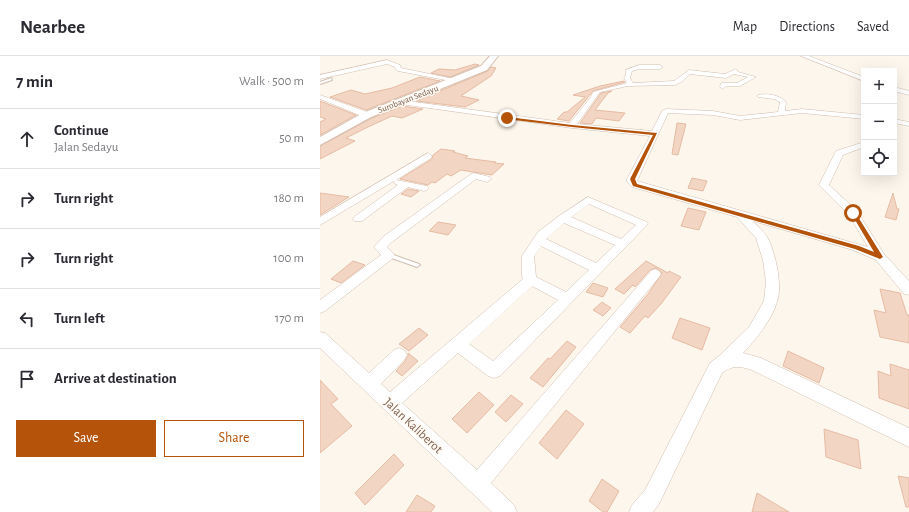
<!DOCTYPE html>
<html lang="en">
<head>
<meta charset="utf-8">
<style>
  :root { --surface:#fff; --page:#f2f2f3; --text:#2b2b33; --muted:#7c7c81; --line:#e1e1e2; --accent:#b45309 }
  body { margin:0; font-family:"Alegreya Sans",sans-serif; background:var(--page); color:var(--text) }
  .controls { position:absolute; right:12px; top:12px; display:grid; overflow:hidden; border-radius:0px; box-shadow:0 4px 16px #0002 }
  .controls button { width:36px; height:36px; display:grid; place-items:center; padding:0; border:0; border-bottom:1px solid var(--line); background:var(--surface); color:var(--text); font:20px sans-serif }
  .stop { position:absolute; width:12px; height:12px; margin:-9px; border:3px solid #b45309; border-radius:50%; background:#fff }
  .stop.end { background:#b45309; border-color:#fff; box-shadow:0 1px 4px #0008 }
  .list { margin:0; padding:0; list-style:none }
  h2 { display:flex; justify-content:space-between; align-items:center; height:52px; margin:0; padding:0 16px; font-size:17px }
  h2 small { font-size:13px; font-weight:400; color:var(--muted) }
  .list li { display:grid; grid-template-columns:26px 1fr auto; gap:12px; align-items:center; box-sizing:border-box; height:60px; padding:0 16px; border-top:1px solid var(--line) }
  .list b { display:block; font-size:15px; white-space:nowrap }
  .list p { margin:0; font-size:13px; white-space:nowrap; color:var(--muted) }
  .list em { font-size:13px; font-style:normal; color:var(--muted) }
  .actions { display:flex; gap:8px; padding:12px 16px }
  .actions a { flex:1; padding:9px 0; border:1px solid var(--accent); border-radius:0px; text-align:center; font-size:14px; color:var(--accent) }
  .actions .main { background:var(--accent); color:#fff }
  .icon { flex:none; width:22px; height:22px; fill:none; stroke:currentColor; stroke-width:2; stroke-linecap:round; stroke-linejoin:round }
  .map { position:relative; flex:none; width:589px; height:456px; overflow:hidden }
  header { display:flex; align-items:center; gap:24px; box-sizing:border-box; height:56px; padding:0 20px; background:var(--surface); border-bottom:1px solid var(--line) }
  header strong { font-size:19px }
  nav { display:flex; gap:22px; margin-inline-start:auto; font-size:14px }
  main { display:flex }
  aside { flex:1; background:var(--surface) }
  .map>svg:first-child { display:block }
  .building { fill:#f3d5c3; stroke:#e6bba3 }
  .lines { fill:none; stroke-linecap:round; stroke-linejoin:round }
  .service-casing { stroke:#d1beb0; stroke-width:2 }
  .minor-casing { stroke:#d1beb0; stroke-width:1 }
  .secondary-casing { stroke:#d6c0b0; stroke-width:2 }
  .service { fill:#fff; fill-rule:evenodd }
  .minor { fill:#fff; fill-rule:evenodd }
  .secondary { fill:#fff; fill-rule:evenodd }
  .route { fill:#b45309 }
  .labels { text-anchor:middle; stroke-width:3; stroke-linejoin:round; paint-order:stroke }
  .far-street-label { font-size:9px; fill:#7a5c4d; stroke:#fffaf3 }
  .near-street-label { font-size:13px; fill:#7a5c4d; stroke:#fffaf3 }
</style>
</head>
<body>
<header>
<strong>Nearbee</strong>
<nav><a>Map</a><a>Directions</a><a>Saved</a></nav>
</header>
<main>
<aside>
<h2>7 min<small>Walk · 500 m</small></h2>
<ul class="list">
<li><svg class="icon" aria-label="ahead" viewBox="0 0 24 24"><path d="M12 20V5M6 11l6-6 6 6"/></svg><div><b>Continue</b><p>Jalan Sedayu</p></div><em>50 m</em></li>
<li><svg class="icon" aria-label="right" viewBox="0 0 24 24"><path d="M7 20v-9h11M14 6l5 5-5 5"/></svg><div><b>Turn right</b></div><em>180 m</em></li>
<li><svg class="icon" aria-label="right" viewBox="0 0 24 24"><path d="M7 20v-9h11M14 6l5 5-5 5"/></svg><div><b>Turn right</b></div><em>100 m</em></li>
<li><svg class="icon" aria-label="left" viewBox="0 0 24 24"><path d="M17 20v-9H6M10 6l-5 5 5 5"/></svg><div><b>Turn left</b></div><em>170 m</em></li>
<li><svg class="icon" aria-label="arrive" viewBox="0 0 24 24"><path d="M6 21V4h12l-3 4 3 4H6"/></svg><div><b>Arrive at destination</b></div></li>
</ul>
<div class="actions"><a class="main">Save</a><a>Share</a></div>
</aside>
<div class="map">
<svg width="589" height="456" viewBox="0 0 589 456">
  <rect width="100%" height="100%" fill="#fdf6ec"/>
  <!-- building -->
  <path class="building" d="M155,8L159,9L130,21L111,17L119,13L135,14Z
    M171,11L176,12L171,20L141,40L159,44L145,51L96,45L168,15Z
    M100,21L120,25L46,54L10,41L31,34L45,38L72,32Z
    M304,25L305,26L273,35L249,65L237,63L244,56H247L265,41L253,39L280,30Z
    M292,35L288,37L275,54L305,57L299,65L276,62L272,68L260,67L281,37Z
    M0,45L36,59L0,79V66L6,63L0,61Z
    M82,50L103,53L82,62L72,60L48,71L26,82L35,85L0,103V90L52,62Z
    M357,67L366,68L358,99L352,98Z
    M121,93L135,95L133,96L148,100L145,102L176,106L175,107L184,108L172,119L141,114L131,120L127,118L115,127L112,126L108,129L80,123L112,103L113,99Z
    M372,122L387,125L383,135L368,132Z
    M88,133L99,135L91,141L81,138Z
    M0,137L29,141L0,159Z
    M573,137L577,153H579L576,164L565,161Z
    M368,152L386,156L379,174L361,170Z
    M118,166L136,169L128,179L109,175Z
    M33,205L45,209L21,227L11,223Z
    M326,205L348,217L349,215L361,221L341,248L328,262L325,260L310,277L300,271L328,238L342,217L336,212L330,214L315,231L313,229L304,238L295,233Z
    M273,227L288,232L283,241L266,236Z
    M560,233L580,237L587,259H589V287L560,281L554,254L566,257Z
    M282,246L291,252L283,260L273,254Z
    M360,262L390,272L382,294L352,282Z
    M99,272L108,279L89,295L79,288Z
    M247,285L256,291L223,331L210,322L228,302L230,303Z
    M468,295L504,312L499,327L463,310Z
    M88,297L98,305L82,320L76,315L85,305L88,300Z
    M570,308L589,314V353L559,342L558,315L571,320Z
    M0,324L18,343L11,348L32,370L0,397Z
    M159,336L174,349L147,377L132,363Z
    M191,339L203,348L186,366L175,356Z
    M246,354L264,368L237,403L219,387Z
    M504,373L538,384L541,413L506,401Z
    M74,398L84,409L45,449L35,437Z
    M578,420L589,422V451H586Z
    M282,423L299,435L287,456H283L269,445Z
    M437,437L469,456H432Z
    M97,439L115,450L111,456H86Z"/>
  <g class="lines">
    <defs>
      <path id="service" d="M11,22L12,24L0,28V26Z
        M68,197L99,208L100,209L97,211L66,200L65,199Z"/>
      <path id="minor" d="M481,0H489L544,21V25Z
        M67,4L80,9L81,12L139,24L136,26L78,15L76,14L75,11L67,8L0,23V19Z
        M319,9H340L343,11L340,13H319L312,15L310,22L313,27L354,25L369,14L405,18L416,13L418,16L436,21L420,30H406L403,33L400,31L401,27H417L428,21L414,18L406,22L370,18L363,25L355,29L308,30L280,36L257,68L332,75L342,55L346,53L393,55L420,60L458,56L460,46L454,43L438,41V39C447,37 460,39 466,46L465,55L482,53L544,59V63L482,57L420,64L393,59L348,57L317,125L548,191L529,159L499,129L516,95L544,86V91L523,99L509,129L537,155L564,198L589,225V239L584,238L556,204L533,194L433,165C437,170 442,174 446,179C455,193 463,230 457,246C451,265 436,283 423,297L441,302L589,372V391L432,314C420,310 412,309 402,317L339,448L333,456H309L312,449L325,434L390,307L399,300L429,271L444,245L446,226L443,204L436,182L417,161L312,131L307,126V123L330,80L252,72L80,48L77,46L80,44L250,67L271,41L273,36L307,27L304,22L306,19V14Z
        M574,31L589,35V39L574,35Z
        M0,39L50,57L51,59L50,61H44L0,43Z
        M574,63L589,66V70L574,67Z
        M108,97L112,100L111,102L76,124L107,130L109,132L107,134L104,135L88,131L42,165H34L33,163L34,161L78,129L75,128L74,125L0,169V161Z
        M154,117L170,121L172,123L167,126L156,123L72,186L67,191L74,198L72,203L5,255L0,257V244L61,199L54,191L64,180L151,118Z
        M268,141L327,166L328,168L180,320L174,322L168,320L138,297L82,347L157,414L331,215L335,213L339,215L341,218L339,221L171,427L194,449L197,456H172L0,292V276L5,277L49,317L74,294L79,292L84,294L87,299L84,304L61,328L70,336L203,223L202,220V200L218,176L239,160ZM269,148L316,169L301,183L251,161ZM244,167L295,189L276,207L226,183ZM221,190L269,214L246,236L216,221L214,200ZM212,230L238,244L173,305L149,288Z"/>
      <path id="secondary" d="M170,0H178L167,14L51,61L0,89V81L43,57L161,10Z"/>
    </defs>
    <!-- service casing -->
    <use href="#service" class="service-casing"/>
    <!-- minor casing -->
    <use href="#minor" class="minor-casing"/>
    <!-- secondary casing -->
    <use href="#secondary" class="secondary-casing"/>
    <!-- service -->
    <use href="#service" class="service"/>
    <!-- minor -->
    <use href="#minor" class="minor"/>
    <!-- secondary -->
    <use href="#secondary" class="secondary"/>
  </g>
  <!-- route -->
  <path class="route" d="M187,61L252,69L337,77L315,123L317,128L539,190L554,196L531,157L535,156L563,201L560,203L535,193L313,130L310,123L333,79L252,71L186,63Z"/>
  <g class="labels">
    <!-- far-street labels -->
    <g class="far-street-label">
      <text transform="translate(88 43) rotate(-21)" y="3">Surobayan Sedayu</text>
    </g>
    <!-- near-street labels -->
    <g class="near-street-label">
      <text transform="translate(94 369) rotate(43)" y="5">Jalan Kaliberot</text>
    </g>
  </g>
</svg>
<div class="controls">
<button>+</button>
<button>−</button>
<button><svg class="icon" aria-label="locate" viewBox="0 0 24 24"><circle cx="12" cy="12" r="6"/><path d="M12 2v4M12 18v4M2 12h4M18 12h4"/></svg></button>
</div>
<div class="stop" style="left:533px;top:157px"></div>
<div class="stop end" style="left:187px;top:62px"></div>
</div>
</main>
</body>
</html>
